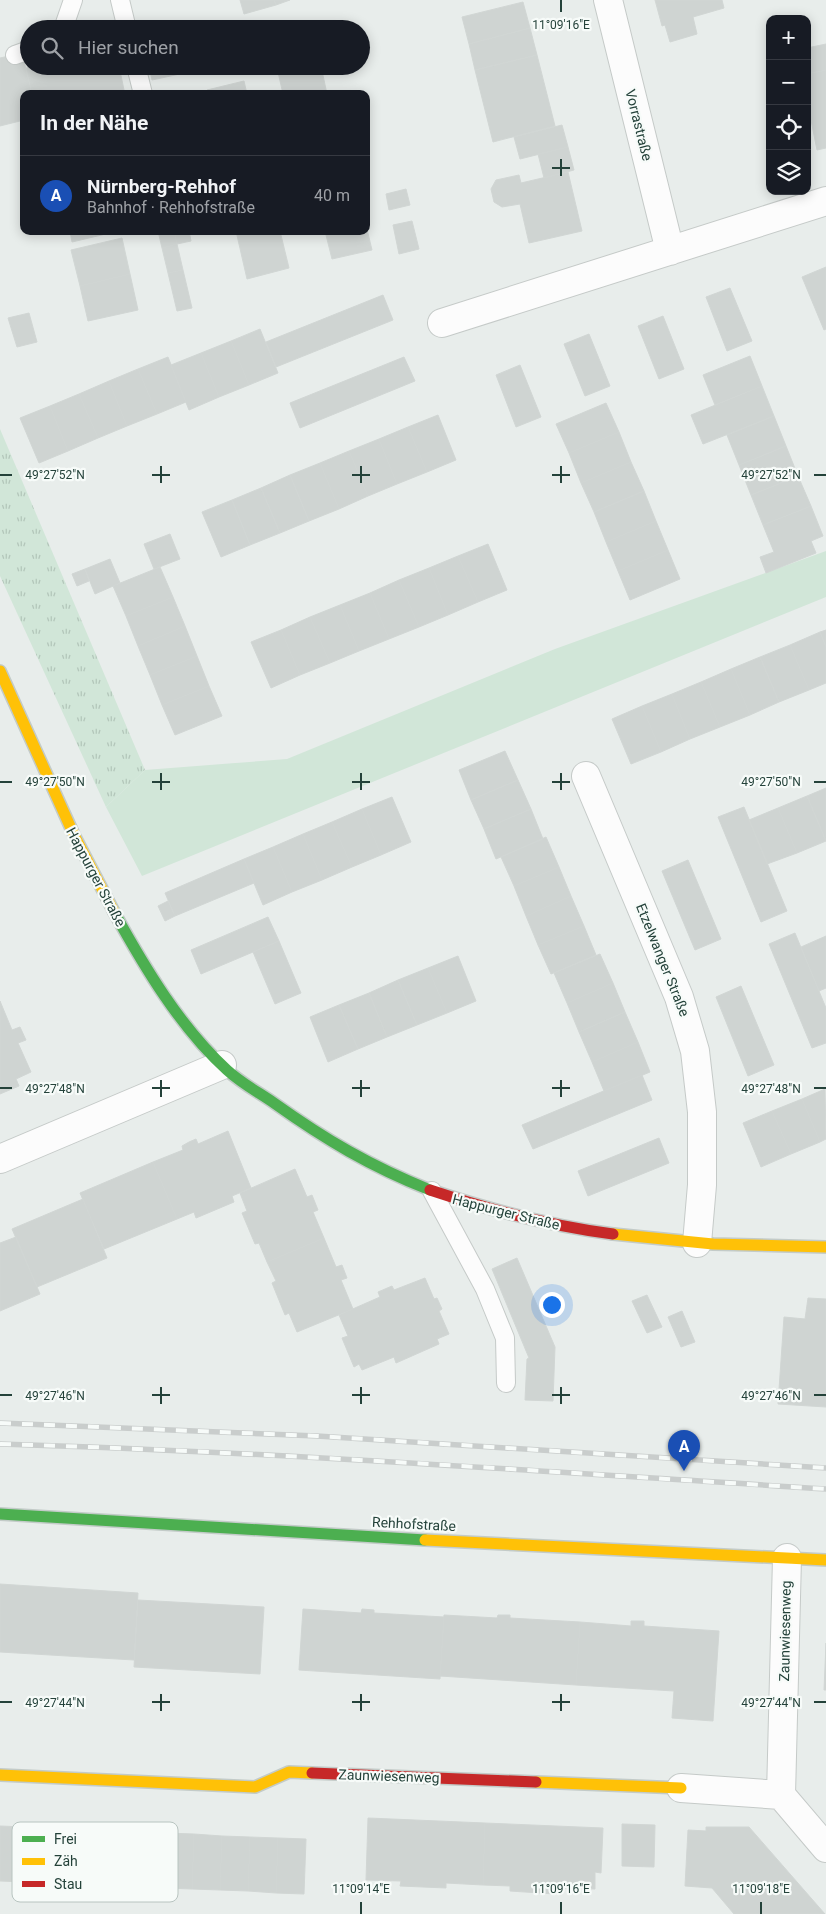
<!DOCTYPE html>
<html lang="de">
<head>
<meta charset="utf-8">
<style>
  :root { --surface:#171b24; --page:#242831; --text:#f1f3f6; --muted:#9ea1a6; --line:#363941; --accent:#1a73e8 }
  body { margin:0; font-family:Roboto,sans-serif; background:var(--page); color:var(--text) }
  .controls { position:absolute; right:15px; top:15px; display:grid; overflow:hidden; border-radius:10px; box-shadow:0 2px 12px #0003 }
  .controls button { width:45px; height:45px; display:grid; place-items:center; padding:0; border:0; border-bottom:1px solid var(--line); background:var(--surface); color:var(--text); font:25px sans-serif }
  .you { position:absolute; left:551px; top:1304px; width:18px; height:18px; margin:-12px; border:4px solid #fff; border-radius:50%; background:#1a73e8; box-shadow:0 0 0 8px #1a73e833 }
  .badge { display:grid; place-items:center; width:32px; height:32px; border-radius:50%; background:var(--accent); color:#fff; font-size:16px; font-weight:700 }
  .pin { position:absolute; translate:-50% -41px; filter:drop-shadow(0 1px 2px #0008) }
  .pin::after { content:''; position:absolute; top:26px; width:18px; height:15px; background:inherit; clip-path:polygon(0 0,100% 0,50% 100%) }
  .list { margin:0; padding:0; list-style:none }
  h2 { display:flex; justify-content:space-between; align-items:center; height:65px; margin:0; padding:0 20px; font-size:21px }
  h2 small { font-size:16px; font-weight:400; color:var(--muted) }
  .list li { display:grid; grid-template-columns:32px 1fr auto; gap:15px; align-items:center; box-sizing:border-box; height:80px; padding:0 20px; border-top:1px solid var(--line) }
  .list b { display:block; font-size:19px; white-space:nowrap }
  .list p { margin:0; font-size:16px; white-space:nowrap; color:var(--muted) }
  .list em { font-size:16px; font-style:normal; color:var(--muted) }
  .icon { flex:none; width:28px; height:28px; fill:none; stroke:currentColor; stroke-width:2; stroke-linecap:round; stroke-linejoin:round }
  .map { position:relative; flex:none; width:826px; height:1914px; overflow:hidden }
  .search { position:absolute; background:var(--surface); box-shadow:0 2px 12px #0003; left:20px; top:20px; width:350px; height:55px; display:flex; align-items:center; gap:12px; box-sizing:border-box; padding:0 18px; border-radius:28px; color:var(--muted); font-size:19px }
  .panel { position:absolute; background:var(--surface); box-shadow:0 2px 12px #0003; left:20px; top:90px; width:350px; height:145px; border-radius:10px }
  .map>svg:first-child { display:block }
  .grass { fill:url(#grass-tufts) }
  .park { fill:#d1e6d8 }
  .building { fill:#cfd4d2; stroke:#d1d6d4 }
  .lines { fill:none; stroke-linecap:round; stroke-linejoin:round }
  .lane-casing { stroke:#c5cac8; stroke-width:20 }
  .street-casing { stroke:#c5cac8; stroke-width:30 }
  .fast-casing { stroke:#c3cbc8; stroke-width:14 }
  .slow-casing { stroke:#c3cbc8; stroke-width:14 }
  .jam-casing { stroke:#c3cbc8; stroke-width:14 }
  .lane { stroke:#fcfcfc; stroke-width:18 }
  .street { stroke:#fcfcfc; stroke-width:28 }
  .fast { stroke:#4caf50; stroke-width:11 }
  .slow { stroke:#ffc107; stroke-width:11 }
  .jam { stroke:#c62828; stroke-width:11 }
  .rail-casing { stroke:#c9cdcc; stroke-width:5.5 }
  .rail { stroke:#f7fbf9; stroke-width:4; stroke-dasharray:11; stroke-linecap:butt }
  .ticks { fill:none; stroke:#24423a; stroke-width:2 }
  .labels { text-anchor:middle; stroke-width:4.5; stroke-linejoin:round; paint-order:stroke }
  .street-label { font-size:14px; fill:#24423a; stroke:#f7fbf9 }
  .key { fill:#f7fbf9; stroke:#b8c4c0; stroke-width:1 }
  .key-label { font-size:14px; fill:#24423a }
  .ticks-label { font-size:12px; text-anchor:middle; fill:#24423a; stroke:#f7fbf9; stroke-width:4.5; stroke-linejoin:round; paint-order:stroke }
</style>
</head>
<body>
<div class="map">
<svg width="826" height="1914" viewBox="0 0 826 1914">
  <defs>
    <pattern id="grass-tufts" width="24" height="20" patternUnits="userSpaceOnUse" patternTransform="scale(1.25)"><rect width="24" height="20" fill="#d1e6d8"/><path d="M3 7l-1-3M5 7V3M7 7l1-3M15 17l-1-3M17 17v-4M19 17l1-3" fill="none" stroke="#b3c6ba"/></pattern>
  </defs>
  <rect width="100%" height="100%" fill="#e8edeb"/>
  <!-- grass -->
  <path class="grass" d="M0,429L145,770L106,807L0,576Z"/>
  <!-- park -->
  <path class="park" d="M826,551V597L142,876L106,807L145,770L287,759L555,649Z"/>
  <!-- building -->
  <path class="building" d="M240,0H274L276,5L244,14Z
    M274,0H290L276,5Z
    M655,0H722L724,8L693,17L697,34L670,42L665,25L662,26Z
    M523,2L530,28L469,44L462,17Z
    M530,28L537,55L475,70L469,44Z
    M826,44V70L807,74V48Z
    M22,53L32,94H24V120L0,126V58Z
    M537,55L555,126L493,142L475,70Z
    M35,66H119L124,90L107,94H32L26,68Z
    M149,66H188L189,72L152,80Z
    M300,66H321L327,94H283L278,72Z
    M826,70V148L817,150L811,120L807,121V74Z
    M244,81L247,94H208L207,90Z
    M562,125L568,147L520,159L514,137Z
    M568,147L574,170L544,178L538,154Z
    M568,172L582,231L529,243L520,204L502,207L494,202L491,189L496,180L519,175L521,183Z
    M406,189L410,205L389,210L386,194Z
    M412,221L419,249L399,254L393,225Z
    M366,225L372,250L332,259L325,231H366Z
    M70,231H110V233L72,242Z
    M158,231H174L177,244L162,248Z
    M174,231H189L191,241L177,244Z
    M236,231H280L289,268L247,279Z
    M122,238L130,274L80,286L71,250Z
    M177,244L183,270L168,273L162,248Z
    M826,267V329L824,330L802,277Z
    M183,270L192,308L177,311L168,273Z
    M130,274L138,310L88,321L80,286Z
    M730,288L752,341L727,351L706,297Z
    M383,295L393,320L276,367L266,342Z
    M29,313L37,342L17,347L8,318Z
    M663,316L684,369L659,379L638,326Z
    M260,329L278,373L249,385L231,341Z
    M589,334L610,386L585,396L564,344Z
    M231,341L249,385L219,397L201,353Z
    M201,353L219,397L189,410L171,365Z
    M750,356L762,386L715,405L703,375Z
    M168,357L186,402L157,414L138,369Z
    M404,357L415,381L300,428L290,403Z
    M520,365L541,417L516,427L496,375Z
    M138,369L157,414L127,426L109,381Z
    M109,381L127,426L98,438L79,394Z
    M762,386L774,416L703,444L691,415Z
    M79,394L98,438L68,451L50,406Z
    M606,403L619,432L569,453L556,424Z
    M50,406L68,451L39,463L20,418Z
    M438,415L456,460L427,472L408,427Z
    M774,416L786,446L739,465L727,435Z
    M408,427L427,472L397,484L379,439Z
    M619,432L631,462L581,483L569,453Z
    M379,439L397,484L368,496L349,451Z
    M786,446L798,476L751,495L739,465Z
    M349,451L368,496L339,509L320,463Z
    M631,462L644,491L594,512L581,483Z
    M320,463L339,509L309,521L290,475Z
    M290,475L309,521L280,533L261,488Z
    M798,476L811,506L763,525L751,495Z
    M261,488L280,533L250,545L232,500Z
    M644,491L656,521L606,542L594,512Z
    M232,500L250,545L221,557L202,512Z
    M811,506L823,536L811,541L816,553L766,573L760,557L774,552L763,525Z
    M656,521L668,550L618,571L606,542Z
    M170,534L180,559L154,569L144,544Z
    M488,544L507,590L478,602L458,556Z
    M668,550L680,579L630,600L618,571Z
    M458,556L478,602L448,615L429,568Z
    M110,559L120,583L95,594L85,569Z
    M160,567L173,597L126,616L113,586Z
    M429,568L448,615L419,627L399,580Z
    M85,569L89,581L77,586L72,574Z
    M399,580L419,627L389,639L370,593Z
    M370,593L389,639L359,651L340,605Z
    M173,597L185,626L138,646L126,616Z
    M340,605L359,651L330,663L310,617Z
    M310,617L330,663L300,675L281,630Z
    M185,626L197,656L150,675L138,646Z
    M281,630L300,675L271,688L251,642Z
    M826,630V647L820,632Z
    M820,632L826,647V683L809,690L790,645Z
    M790,645L809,690L779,702L760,657Z
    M197,656L209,686L162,705L150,675Z
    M760,657L779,702L750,715L731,669Z
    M731,669L750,715L720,727L701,682Z
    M701,682L720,727L690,739L672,694Z
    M209,686L222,716L175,735L162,705Z
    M672,694L690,739L661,752L642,706Z
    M642,706L661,752L631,764L612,719Z
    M505,751L518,780L471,800L459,770Z
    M518,780L531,809L484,829L471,800Z
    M826,788V841L807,796Z
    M807,796L826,841L797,853L778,808Z
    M392,797L411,842L381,855L362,809Z
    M744,807L787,911L761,922L718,817Z
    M778,808L797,853L767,864L749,820Z
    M362,809L381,855L352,867L332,822Z
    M531,809L543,839L496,859L484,829Z
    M332,822L352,867L322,880L303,834Z
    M303,834L322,880L292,892L273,847Z
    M546,837L559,867L514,886L501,857Z
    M273,847L292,892L263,905L244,859Z
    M244,859L254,883L175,916L165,893Z
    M688,860L721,939L695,950L662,871Z
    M559,867L571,896L526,916L514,886Z
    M571,896L584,926L538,945L526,916Z
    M168,901L175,916L165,921L158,906Z
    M268,917L279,941L201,974L191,950Z
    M584,926L596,955L551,974L538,945Z
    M795,933L826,1008V1043L812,1048L769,944Z
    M826,936V988L819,991L801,947Z
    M279,941L301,993L275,1004L253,952Z
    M600,954L613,983L567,1003L554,973Z
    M458,956L476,1001L447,1013L428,968Z
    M428,968L447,1013L417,1025L398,980Z
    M398,980L417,1025L387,1037L369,993Z
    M613,983L625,1012L579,1032L567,1003Z
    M741,986L774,1065L748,1076L716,997Z
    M369,993L387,1037L358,1049L339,1005Z
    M0,1001L12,1030L20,1027L26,1040L18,1043L31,1072L16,1079L19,1086L0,1094Z
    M339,1005L358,1049L328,1062L310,1017Z
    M625,1012L638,1042L592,1062L579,1032Z
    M638,1042L650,1072L604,1091L592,1062Z
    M642,1075L652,1100L533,1149L522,1125Z
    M825,1089L826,1139L820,1142L802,1099Z
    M802,1099L820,1142L791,1154L772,1111Z
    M772,1111L791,1154L761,1167L743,1123Z
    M228,1131L251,1188L232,1196L234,1202L196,1218L194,1212L177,1219L153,1162L183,1150L182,1146L189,1142L196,1139L198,1144Z
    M659,1138L669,1163L588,1196L578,1171Z
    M153,1162L177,1219L104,1249L80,1193Z
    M295,1169L307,1197L312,1195L318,1210L313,1212L324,1238L267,1262L259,1243L255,1244L242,1213L247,1211L240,1193Z
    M83,1199L107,1258L37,1287L12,1229Z
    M16,1237L40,1294L0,1311V1243Z
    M324,1238L336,1267L342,1265L347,1278L341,1280L353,1309L297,1332L289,1313L285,1315L272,1283L276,1281L267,1262Z
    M517,1258L555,1347L553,1401L525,1400L527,1359L529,1358L492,1269Z
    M425,1278L434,1299L437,1298L442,1309L439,1311L449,1334L437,1339L439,1344L396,1363L394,1357L362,1370L359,1364L354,1367L342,1338L348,1336L339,1315L380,1297L378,1292L392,1286L394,1290Z
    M647,1295L662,1327L647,1333L632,1301Z
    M808,1298L826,1299V1407L778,1404L784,1317L805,1319Z
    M682,1311L695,1342L681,1347L668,1317Z
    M0,1584L138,1593L134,1660L0,1652Z
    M138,1600L264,1607L260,1674L134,1667Z
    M303,1609L361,1613L362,1609L374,1610V1613L444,1617L440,1679L299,1670Z
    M444,1615L497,1618L498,1615H510V1618L580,1622L576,1685L440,1676Z
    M631,1621H644V1626L719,1631L713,1721L672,1718L674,1691L576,1685L580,1622L631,1626Z
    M826,1643V1690H824Z
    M368,1818L485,1823L483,1885L446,1883V1888L400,1886L401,1881L366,1880Z
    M485,1823L603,1828L601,1873L595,1872V1889L555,1888V1894L510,1891V1886L483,1885Z
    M622,1824L655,1825L654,1867L622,1866Z
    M0,1826L26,1827L23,1882L0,1881Z
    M706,1827H749L825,1914H734L712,1888L685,1886L688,1830L706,1831Z
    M166,1833L194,1834L192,1889L164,1888Z
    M194,1834L222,1836L220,1890L192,1889Z
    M222,1836L250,1837L248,1891L220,1890Z
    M250,1837L278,1838L276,1893L248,1891Z
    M278,1838L306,1839L304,1894L276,1893Z"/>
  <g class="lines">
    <defs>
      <path id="lane" d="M120,0L127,29
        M63,29L73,0
        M15,55L29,50
        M136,66L143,94
        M432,1191L485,1289L505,1338L506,1383"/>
      <path id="street" d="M608,0L670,251
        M442,323L826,201
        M586,776L679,997L695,1051L702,1112V1185L697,1243
        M0,1159L222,1065
        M787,1558L781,1795L826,1848
        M681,1788L781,1795"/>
      <path id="fast" d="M114,912C145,968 180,1027 227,1070C241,1083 258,1092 274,1103C326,1140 370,1166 430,1190
        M0,1514L425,1540"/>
      <path id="slow" d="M0,671L74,835L114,912
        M613,1234L713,1244L826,1247
        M425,1540L826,1560
        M0,1775L255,1787L289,1772L312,1773
        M536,1782L681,1788"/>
      <path id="jam" d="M430,1190C490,1210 550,1226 613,1234
        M312,1773L536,1782"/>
    </defs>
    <!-- lane casing -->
    <use href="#lane" class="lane-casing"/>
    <!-- street casing -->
    <use href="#street" class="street-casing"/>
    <!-- fast casing -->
    <use href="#fast" class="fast-casing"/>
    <!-- slow casing -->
    <use href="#slow" class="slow-casing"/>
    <!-- jam casing -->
    <use href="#jam" class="jam-casing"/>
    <!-- lane -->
    <use href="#lane" class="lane"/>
    <!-- street -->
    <use href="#street" class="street"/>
    <!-- fast -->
    <use href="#fast" class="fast"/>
    <!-- slow -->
    <use href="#slow" class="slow"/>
    <!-- jam -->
    <use href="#jam" class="jam"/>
    <defs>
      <path id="rail" d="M0,1423L317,1436L826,1468
        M0,1444C276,1452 551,1472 826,1489"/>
    </defs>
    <!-- rail casing -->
    <use href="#rail" class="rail-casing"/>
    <!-- rail -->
    <use href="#rail" class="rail"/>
  </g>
  <!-- ticks -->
  <path class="ticks" d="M561,0V12M561,159V176M552,168H570M161,466V483M361,466V483M561,466V483M0,475H12M152,475H170M352,475H370M552,475H570M814,475H826M161,773V790M361,773V790M561,773V790M0,782H12M152,782H170M352,782H370M552,782H570M814,782H826M161,1080V1097M361,1080V1097M561,1080V1097M0,1088H12M152,1088H170M352,1088H370M552,1088H570M814,1088H826M161,1387V1404M361,1387V1404M561,1387V1404M0,1395H12M152,1395H170M352,1395H370M552,1395H570M814,1395H826M161,1694V1711M361,1694V1711M561,1694V1711M0,1702H12M152,1702H170M352,1702H370M552,1702H570M814,1702H826M361,1902V1914M561,1902V1914M761,1902V1914"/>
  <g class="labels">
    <!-- street labels -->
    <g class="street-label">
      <text transform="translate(639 125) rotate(76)" y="5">Vorrastraße</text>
      <text transform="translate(96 877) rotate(62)" y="5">Happurger Straße</text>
      <text transform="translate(663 960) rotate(68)" y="5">Etzelwanger Straße</text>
      <text transform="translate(506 1212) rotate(14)" y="5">Happurger Straße</text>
      <text transform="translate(414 1524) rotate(3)" y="5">Rehhofstraße</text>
      <text transform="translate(785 1631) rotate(-89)" y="5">Zaunwiesenweg</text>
      <text transform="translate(389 1776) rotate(2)" y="5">Zaunwiesenweg</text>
    </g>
  </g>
  <!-- legend -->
  <rect x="12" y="1822" width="166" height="80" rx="8" class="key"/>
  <rect x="22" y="1836" width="23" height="6" fill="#4caf50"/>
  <rect x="22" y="1858" width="23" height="7" fill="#ffc107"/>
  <rect x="22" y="1881" width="23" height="6" fill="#c62828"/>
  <g class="key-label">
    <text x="54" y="1844">Frei</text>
    <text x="54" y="1866">Zäh</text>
    <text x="54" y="1889">Stau</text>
  </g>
  <g class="ticks-label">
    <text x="561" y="29">11°09'16"E</text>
    <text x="55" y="479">49°27'52"N</text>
    <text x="771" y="479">49°27'52"N</text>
    <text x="55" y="786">49°27'50"N</text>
    <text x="771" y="786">49°27'50"N</text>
    <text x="55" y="1093">49°27'48"N</text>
    <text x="771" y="1093">49°27'48"N</text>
    <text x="55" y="1400">49°27'46"N</text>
    <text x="771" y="1400">49°27'46"N</text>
    <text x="55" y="1707">49°27'44"N</text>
    <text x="771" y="1707">49°27'44"N</text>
    <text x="361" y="1893">11°09'14"E</text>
    <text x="561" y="1893">11°09'16"E</text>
    <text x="761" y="1893">11°09'18"E</text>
  </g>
</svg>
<div class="controls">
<button>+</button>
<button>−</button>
<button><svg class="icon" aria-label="locate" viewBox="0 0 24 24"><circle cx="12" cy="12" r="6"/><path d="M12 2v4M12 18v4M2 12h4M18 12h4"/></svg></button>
<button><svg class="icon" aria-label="layers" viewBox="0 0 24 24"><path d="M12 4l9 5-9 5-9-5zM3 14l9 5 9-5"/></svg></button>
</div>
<div class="you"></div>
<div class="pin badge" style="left:684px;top:1471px;background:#1a4fb4">A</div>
<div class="search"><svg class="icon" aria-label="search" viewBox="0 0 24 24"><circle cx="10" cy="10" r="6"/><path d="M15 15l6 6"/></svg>Hier suchen</div>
<section class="panel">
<h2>In der Nähe<small></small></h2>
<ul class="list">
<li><span class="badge" style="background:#1a4fb4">A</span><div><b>Nürnberg-Rehhof</b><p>Bahnhof · Rehhofstraße</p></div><em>40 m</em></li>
</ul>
</section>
</div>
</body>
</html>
